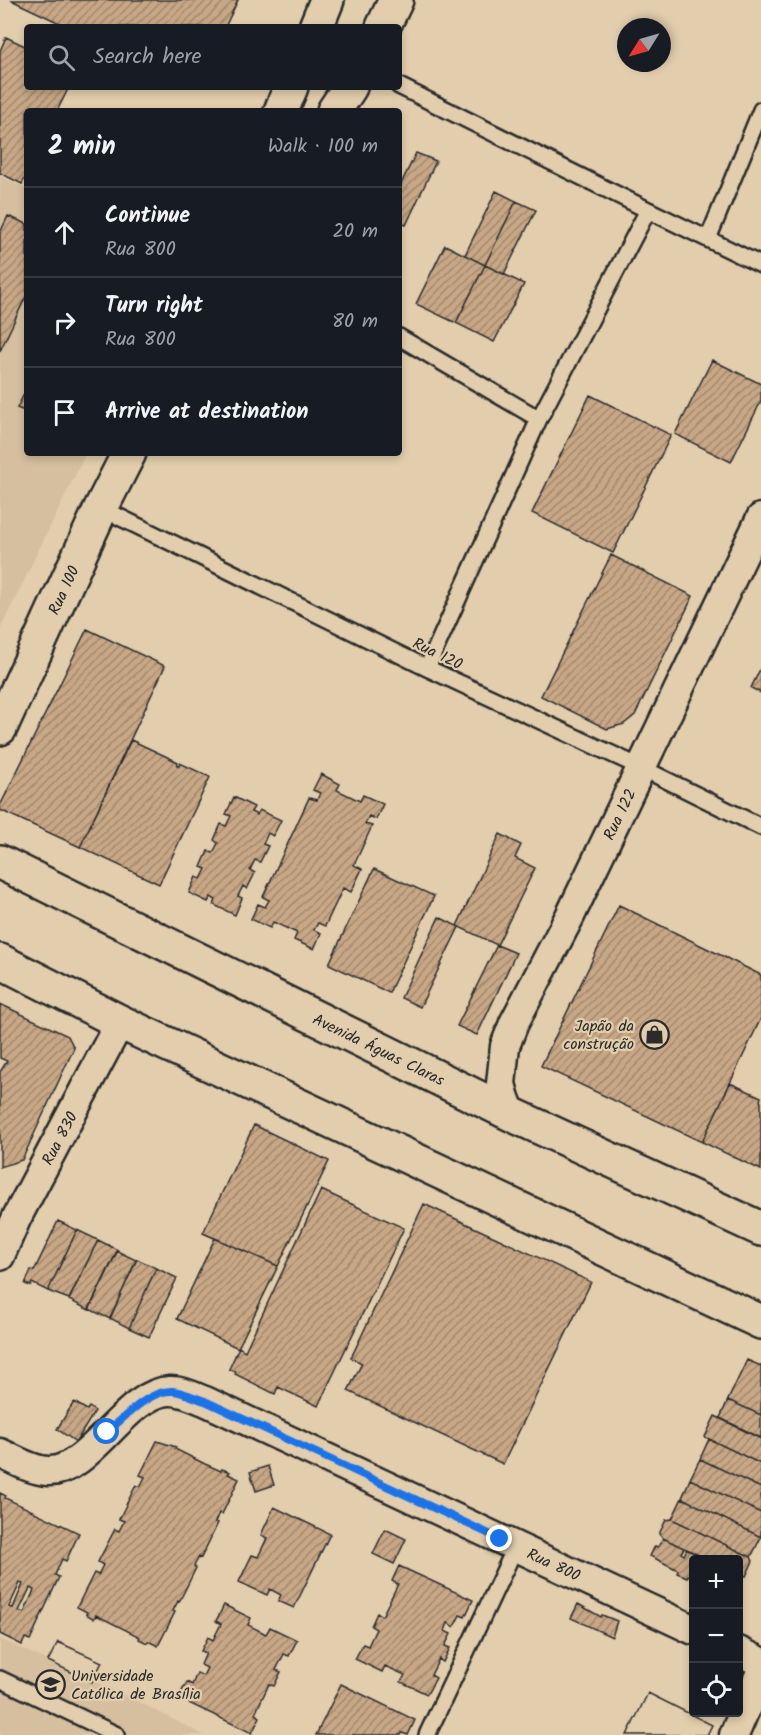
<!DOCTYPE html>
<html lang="en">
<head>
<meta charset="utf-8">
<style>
  :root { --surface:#171b24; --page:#20242c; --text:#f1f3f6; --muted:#9ea1a6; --line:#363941 }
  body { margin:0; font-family:Kalam,sans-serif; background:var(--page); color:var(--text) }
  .controls { position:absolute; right:18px; bottom:18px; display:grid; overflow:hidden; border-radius:6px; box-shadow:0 3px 9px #0003 }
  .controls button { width:54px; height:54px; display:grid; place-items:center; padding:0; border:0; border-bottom:2px solid var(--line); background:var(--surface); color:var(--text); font:30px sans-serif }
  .compass { position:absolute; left:617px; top:18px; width:54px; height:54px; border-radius:50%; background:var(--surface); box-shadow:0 3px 9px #0003; rotate:233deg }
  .stop { position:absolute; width:18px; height:18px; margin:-14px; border:4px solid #1a73e8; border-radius:50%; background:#fff }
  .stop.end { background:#1a73e8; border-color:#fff; box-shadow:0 2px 6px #0008 }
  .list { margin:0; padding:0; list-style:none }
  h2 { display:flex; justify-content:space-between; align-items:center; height:78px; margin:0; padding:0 24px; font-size:26px }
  h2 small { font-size:20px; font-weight:400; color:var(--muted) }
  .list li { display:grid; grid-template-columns:39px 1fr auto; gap:18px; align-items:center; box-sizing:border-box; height:90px; padding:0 24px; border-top:2px solid var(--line) }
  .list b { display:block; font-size:22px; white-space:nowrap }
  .list p { margin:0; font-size:20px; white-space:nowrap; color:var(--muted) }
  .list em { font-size:20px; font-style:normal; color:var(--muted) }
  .icon { flex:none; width:33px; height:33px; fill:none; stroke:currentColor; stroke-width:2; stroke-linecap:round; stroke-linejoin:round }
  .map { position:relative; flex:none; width:761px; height:1735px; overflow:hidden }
  .search { position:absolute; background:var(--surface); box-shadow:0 3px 9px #0003; left:24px; top:24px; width:378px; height:66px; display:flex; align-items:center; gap:15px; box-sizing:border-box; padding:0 21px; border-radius:6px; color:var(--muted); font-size:22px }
  .panel { position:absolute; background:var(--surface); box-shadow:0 3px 9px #0003; left:24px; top:108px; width:378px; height:348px; border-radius:6px }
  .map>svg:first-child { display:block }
  .built { fill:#d6bf9f }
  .building { fill:url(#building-hatch); stroke:#2b2b2b; stroke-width:1.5; fill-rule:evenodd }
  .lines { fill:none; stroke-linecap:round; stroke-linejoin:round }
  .service-casing { stroke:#2b2b2b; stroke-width:20 }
  .minor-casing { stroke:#2b2b2b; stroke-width:33 }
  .tertiary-casing { stroke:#2b2b2b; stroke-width:38 }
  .secondary-casing { stroke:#2b2b2b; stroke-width:38 }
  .service { stroke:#e2cead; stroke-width:15 }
  .minor { stroke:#e2cead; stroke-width:28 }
  .tertiary { stroke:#e2cead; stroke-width:33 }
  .secondary { stroke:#e2cead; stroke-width:33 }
  .route { stroke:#1a73e8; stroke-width:8 }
  .labels { text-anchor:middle; stroke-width:4.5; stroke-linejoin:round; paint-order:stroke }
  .street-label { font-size:16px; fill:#2b2b2b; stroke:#e2cead }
  .poi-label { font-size:16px; fill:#2b2b2b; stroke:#e2cead; text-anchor:end }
</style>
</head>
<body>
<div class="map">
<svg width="761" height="1735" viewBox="0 0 761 1735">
  <defs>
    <pattern id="building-hatch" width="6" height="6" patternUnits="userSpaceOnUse" patternTransform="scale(1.5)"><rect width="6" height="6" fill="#c7a785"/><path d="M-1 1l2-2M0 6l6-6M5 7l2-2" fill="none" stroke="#a2886d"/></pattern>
  </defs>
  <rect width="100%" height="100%" fill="#e2cead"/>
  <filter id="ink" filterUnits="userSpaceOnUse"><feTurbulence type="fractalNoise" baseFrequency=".0167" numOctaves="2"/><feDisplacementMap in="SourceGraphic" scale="12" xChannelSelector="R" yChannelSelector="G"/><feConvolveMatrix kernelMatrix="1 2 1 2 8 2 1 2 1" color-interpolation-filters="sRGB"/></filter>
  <g filter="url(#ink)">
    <!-- built -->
    <path class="built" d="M0,176L27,189V453H86L0,630Z
      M0,1639L129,1697L204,1735H0Z"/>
    <!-- building -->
    <path class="building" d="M11,0H238L225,27H68Z
      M6,37L27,47V87H69L57,111H27V174L22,184L0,173V51Z
      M416,153L436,161L406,225L399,222V188Z
      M496,191L516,201L485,265L465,255Z
      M516,201L536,210L504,274L485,265Z
      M8,216L27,224V294L0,351V233Z
      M445,245L485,265L456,323L416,304Z
      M485,265L524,284L494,342L456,323Z
      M712,360L761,384V401L731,462L675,434Z
      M27,388V412L17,408Z
      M590,395L671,435L613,553L532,513Z
      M611,555L693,596L635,715L624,724L607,729L541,696Z
      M87,629L165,666L80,847L0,810V806Z
      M761,667V693L751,688Z
      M131,740L178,762L177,765L179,766L180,763L210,777L159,884L80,847Z
      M321,774L340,784L337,790L360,801L363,795L383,804L376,819L369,816L365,824L372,826L354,865L362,869L351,892L343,888L325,926L318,923L314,930L321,933L314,949L294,940L297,933L273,922L270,928L251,919L258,904L265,907L269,900L263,897L309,798L317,800L320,793L313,790Z
      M234,797L254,807L251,812L257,815L259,810L281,820L273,836L268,833L263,844L268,846L260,862L255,860L250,870L255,873L247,889L243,886L238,896L242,898L235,915L214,905L216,900L211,897L208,902L189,893L196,877L201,879L206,869L201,867L208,851L213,853L218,843L214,840L221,824L226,826L231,816L226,814Z
      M500,834L521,845L515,858L535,868L497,945L457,926Z
      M374,869L434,896L389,993L329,964Z
      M619,905L761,975V1018L702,1142L541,1066Z
      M439,917L459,927L420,1007L401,998Z
      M497,945L516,953L477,1035L457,1026Z
      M0,1004L68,1036L74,1048L22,1160L0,1167V1072L7,1061L0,1058Z
      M730,1083L761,1097L760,1101L761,1102V1170L702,1142Z
      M254,1125L329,1161L278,1266L203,1233Z
      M321,1190L404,1228L318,1406L278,1387L275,1394L235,1374L236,1372L229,1369L239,1347L245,1351Z
      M424,1204L591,1282L503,1464L348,1391L362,1363L351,1358Z
      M58,1221L77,1230L48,1291L32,1283L31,1286L25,1284L31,1270L34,1271Z
      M77,1230L98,1240L69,1299L48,1291Z
      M215,1238L278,1266L238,1348L177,1319Z
      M98,1240L118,1250L89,1310L69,1300Z
      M117,1251L136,1260L110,1319L89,1309Z
      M137,1259L156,1268L129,1328L110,1318Z
      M156,1268L177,1278L149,1337L129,1328Z
      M747,1360L761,1366V1415L728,1400Z
      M728,1400L761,1415V1438L720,1418Z
      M74,1402L87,1410L89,1407L95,1411L76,1442L57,1429Z
      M715,1416L761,1439V1464L705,1437Z
      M709,1439L761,1464V1488L700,1459Z
      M157,1441L176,1447L175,1449L205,1464L221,1471L222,1469L230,1472L228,1474L239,1479L222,1514L219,1513L215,1522L218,1523L201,1558L199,1557L194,1566L196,1568L179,1602L178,1601L173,1611L175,1612L158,1646L148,1641L147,1643L139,1639L140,1637L96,1615L94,1619L86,1614L87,1612L77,1607L94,1573L98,1575L103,1565L98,1562L115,1529L119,1531L124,1521L119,1519L136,1485L140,1487L145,1477L140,1475Z
      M700,1459L761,1488V1513L690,1479Z
      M268,1466L274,1485L256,1491L250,1472Z
      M690,1479L761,1513V1537L682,1498Z
      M0,1493L6,1496L5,1498L79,1533L66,1561L62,1559L55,1575L59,1577L30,1640L25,1638L22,1645L0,1634ZM20,1583L23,1584L13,1608L9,1607ZM30,1588L34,1590L24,1613L19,1611Z
      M682,1498L761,1537L751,1557L672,1519Z
      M274,1507L330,1534L294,1608L278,1601L281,1595L270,1589L267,1595L239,1582L252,1555L258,1557L267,1538L261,1535Z
      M672,1519L751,1557L753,1561L746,1576L738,1574V1560H708L663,1538L659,1534L666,1520Z
      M385,1529L406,1539L394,1564L373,1554Z
      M663,1538L684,1548L681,1553L684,1555L687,1549L708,1560H694V1578L688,1575L687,1577L677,1573L678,1570L650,1556L655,1546L658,1547Z
      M399,1566L473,1600L465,1617L460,1615L454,1627L448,1623L445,1631L451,1634L445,1646L450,1648L443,1662L439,1659L431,1675L436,1678L427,1694L401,1682L405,1675L385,1666L382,1672L355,1659L363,1644L368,1646L376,1629L371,1626L377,1613L382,1616L398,1584L392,1581Z
      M578,1604L601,1617L602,1615L617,1621L612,1637L571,1618Z
      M224,1605L251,1618L248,1625L266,1634L270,1627L297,1640L289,1656L284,1654L276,1670L281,1672L274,1686L269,1684L255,1714L260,1717L252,1733L178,1698L187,1682L192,1685L197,1673L203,1676L207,1668L201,1665L206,1653L201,1651L208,1637L213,1640L221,1624L216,1621Z
      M58,1642L102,1662L92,1682L48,1661Z
      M58,1642L102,1662L92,1682L48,1661Z
      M341,1684L415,1720L408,1735L402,1733L401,1735H316Z
      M648,1693L712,1725L707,1735H627Z
      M648,1693L712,1725L707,1735H627Z"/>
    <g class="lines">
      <defs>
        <path id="service" d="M399,86L648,210L761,265
          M708,239L761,110
          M399,337L539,419
          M101,508L427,668L642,768L761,827
          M427,668L539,419L648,210
          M0,1679L117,1735
          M427,1735L516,1546"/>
        <path id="minor" d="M511,1114L505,1098L501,1084L505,1046L514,1023L570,916L761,518
          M0,1256L17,1217L120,1022
          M0,1453C15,1460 31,1470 48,1471C89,1473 126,1393 169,1391C181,1390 194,1397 205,1401L694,1630
          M738,1651L761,1662
          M734,1735L761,1672"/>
        <path id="tertiary" d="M316,27L327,0
          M383,27L396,0
          M281,111L291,87
          M334,111L350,87
          M0,728L101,508L129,453"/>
        <path id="secondary" d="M0,862L511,1114L761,1229
          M0,961L120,1022L761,1322"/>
      </defs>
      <!-- service casing -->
      <use href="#service" class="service-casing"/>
      <!-- minor casing -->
      <use href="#minor" class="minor-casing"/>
      <!-- tertiary casing -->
      <use href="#tertiary" class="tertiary-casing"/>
      <!-- secondary casing -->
      <use href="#secondary" class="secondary-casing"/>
      <!-- service -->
      <use href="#service" class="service"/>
      <!-- minor -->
      <use href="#minor" class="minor"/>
      <!-- tertiary -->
      <use href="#tertiary" class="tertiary"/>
      <!-- secondary -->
      <use href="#secondary" class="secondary"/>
    </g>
  </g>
  <g class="lines" filter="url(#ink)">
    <!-- route -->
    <path class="route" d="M107,1432C124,1418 150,1389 173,1391C184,1392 195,1398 205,1401L500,1539"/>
  </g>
  <!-- icons -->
  <defs>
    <symbol id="shop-ring" viewBox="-11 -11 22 22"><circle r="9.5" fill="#e2cead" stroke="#2b2b2b" stroke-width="1.5"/><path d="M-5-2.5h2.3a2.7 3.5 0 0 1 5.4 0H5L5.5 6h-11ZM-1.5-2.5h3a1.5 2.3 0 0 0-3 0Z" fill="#2b2b2b"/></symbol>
    <symbol id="university-ring" viewBox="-11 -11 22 22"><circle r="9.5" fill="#e2cead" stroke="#2b2b2b" stroke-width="1.5"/><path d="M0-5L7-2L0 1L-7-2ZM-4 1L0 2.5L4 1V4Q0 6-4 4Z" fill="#2b2b2b"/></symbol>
  </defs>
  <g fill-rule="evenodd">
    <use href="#shop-ring" x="638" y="1018" width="33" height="33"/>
    <use href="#university-ring" x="34" y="1668" width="33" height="33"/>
  </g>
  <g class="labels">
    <!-- street labels -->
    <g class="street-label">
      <text transform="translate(63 590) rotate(-65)" y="6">Rua 100</text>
      <text transform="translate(438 653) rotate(26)" y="6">Rua 120</text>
      <text transform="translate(619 814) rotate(-64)" y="6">Rua 122</text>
      <text transform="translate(379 1049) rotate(26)" y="6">Avenida Águas Claras</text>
      <text transform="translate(59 1138) rotate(-62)" y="6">Rua 830</text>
      <text transform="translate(554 1564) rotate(25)" y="6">Rua 800</text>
    </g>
    <!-- poi labels -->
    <g class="poi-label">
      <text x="634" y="1031">Japão da<tspan x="634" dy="18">construção</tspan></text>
      <text x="71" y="1681" text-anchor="start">Universidade<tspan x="71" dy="18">Católica de Brasília</tspan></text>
    </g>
  </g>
</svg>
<div class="controls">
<button>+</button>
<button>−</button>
<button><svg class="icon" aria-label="locate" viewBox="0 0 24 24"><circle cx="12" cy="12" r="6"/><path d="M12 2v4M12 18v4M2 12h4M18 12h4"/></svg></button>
</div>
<svg class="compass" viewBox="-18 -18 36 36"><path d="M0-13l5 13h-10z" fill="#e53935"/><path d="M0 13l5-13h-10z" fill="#9ea1a6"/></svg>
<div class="stop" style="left:107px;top:1432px"></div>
<div class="stop end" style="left:500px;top:1539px"></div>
<div class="search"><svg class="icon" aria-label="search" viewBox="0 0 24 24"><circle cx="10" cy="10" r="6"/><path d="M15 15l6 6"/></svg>Search here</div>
<section class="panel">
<h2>2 min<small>Walk · 100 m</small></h2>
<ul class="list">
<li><svg class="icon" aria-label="ahead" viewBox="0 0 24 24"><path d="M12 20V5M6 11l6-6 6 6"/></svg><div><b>Continue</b><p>Rua 800</p></div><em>20 m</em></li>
<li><svg class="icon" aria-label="right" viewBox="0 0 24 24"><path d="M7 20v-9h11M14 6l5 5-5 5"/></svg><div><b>Turn right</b><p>Rua 800</p></div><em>80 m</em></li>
<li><svg class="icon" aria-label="arrive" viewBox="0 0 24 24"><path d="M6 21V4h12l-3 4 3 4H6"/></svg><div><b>Arrive at destination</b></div></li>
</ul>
</section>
</div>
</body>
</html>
